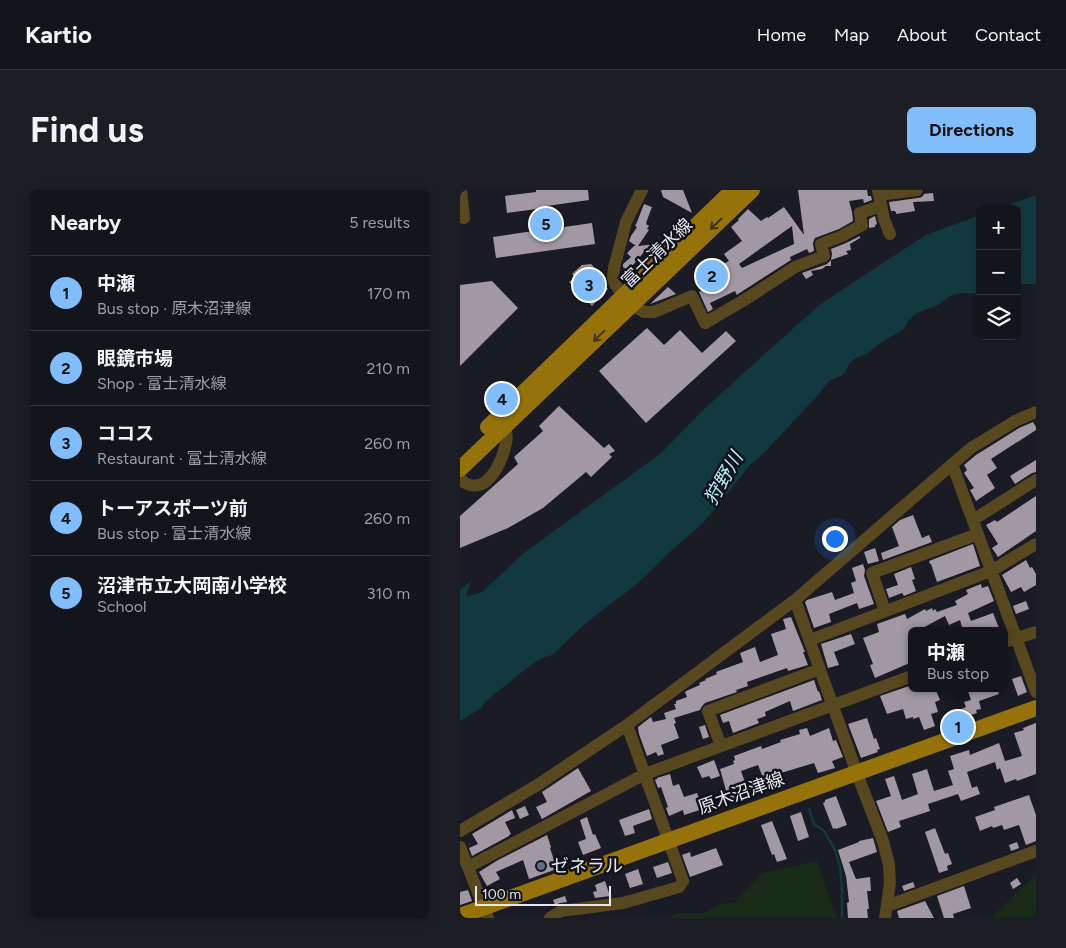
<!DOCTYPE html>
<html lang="en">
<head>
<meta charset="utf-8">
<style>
  :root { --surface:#14141c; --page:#1d1d25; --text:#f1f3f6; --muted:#9d9ea3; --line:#33333b; --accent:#81bdfa }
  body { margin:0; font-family:Figtree,"Noto Sans JP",sans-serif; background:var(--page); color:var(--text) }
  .controls { position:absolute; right:15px; top:15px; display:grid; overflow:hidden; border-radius:8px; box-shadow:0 2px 12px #0003 }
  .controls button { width:45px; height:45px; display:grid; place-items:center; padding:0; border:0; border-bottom:1px solid var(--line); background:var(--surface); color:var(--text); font:25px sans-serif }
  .scale { position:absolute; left:15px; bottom:12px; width:136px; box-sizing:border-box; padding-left:5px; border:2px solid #e6e7ee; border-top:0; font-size:14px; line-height:18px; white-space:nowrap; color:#e6e7ee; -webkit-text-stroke:4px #12121b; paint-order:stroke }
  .you { position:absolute; left:374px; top:348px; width:18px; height:18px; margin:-12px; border:4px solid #fff; border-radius:50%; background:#1a73e8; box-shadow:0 0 0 8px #1a73e833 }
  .badge { display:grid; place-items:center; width:32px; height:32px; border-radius:50%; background:var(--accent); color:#111; font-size:16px; font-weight:700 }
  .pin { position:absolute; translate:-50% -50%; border:2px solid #fff; box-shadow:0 1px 5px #0006 }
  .popup { position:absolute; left:448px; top:437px; width:100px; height:65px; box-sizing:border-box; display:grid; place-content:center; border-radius:8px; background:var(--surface); filter:drop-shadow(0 1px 4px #0005); font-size:16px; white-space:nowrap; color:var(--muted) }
  .popup b { font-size:19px; color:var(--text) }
  .popup::after { content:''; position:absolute; left:50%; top:100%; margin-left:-10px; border:10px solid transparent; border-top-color:var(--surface) }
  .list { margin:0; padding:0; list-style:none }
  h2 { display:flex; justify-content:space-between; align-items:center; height:65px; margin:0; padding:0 20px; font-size:21px }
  h2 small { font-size:16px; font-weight:400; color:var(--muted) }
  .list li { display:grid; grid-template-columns:32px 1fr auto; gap:15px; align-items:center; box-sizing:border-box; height:75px; padding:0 20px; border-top:1px solid var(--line) }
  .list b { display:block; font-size:19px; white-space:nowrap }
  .list p { margin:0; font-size:16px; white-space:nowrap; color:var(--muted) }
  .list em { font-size:16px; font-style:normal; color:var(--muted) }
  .icon { flex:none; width:28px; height:28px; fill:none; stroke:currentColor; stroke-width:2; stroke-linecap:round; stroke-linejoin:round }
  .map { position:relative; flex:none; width:576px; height:728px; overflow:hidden; border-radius:8px }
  header { display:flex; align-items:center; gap:30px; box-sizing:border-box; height:70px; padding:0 25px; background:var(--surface); border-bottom:1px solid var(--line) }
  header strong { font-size:24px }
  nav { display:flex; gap:28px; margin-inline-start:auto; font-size:18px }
  .intro { display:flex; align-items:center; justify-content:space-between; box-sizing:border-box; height:120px; padding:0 30px }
  h1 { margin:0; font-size:35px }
  .button { padding:12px 22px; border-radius:8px; background:var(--accent); color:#111; font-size:18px; font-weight:700 }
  main { display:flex; gap:30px; padding:0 30px }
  aside { flex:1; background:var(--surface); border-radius:8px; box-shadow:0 2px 12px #0003 }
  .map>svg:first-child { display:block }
  .green { fill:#192c17 }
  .water { fill:#123940 }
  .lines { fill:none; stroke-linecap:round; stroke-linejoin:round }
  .stream { stroke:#123940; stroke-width:2.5 }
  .building { fill:#a198a3; fill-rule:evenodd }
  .minor { stroke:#584820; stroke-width:12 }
  .major { stroke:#95730a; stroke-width:16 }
  .oneway { stroke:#403415 }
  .service-dot { fill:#5c6f8a; stroke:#12121b; stroke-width:2 }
  .labels { text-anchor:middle; stroke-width:5; stroke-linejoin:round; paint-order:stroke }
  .street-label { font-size:18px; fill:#e6e7ee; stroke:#12121b }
  .poi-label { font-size:18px; fill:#e6e7ee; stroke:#12121b; text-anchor:start }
  .water-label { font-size:19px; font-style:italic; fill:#b4f0fb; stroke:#12121b }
</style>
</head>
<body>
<header>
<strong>Kartio</strong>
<nav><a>Home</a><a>Map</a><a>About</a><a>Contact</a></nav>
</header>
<div class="intro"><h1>Find us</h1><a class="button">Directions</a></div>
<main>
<aside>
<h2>Nearby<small>5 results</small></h2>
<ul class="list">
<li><span class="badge">1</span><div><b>中瀬</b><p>Bus stop · 原木沼津線</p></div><em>170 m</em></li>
<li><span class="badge">2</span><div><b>眼鏡市場</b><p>Shop · 富士清水線</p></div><em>210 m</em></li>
<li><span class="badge">3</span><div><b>ココス</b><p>Restaurant · 富士清水線</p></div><em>260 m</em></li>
<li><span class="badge">4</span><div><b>トーアスポーツ前</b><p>Bus stop · 富士清水線</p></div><em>260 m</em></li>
<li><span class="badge">5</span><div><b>沼津市立大岡南小学校</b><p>School</p></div><em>310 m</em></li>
</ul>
</aside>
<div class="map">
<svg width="576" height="728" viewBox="0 0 576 728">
  <rect width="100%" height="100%" fill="#1b1b25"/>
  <!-- green -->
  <path class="green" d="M357,671L372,716L378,728H209L219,723H243L260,714L274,713L303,683Z
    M576,684V728H533L532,727Z"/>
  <!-- water -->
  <path class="water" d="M576,5V94H557V19H537Z
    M520,25V104L502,103L490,106L478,115L457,123L449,130L444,139L422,152L408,163L394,169L389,174L385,183L381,186L369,191L358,205L316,250L305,262L290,275L249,326L236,339L210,362L177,394L127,432L92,465L80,469L72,474L26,511L21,518L0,531V400L12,390L5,407L22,402L65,362L200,264L244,219L358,116L389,95L466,45Z"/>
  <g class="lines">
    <!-- stream -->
    <path class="stream" d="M349,619L354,634L364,641L375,660L380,677L382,698V728"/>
  </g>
  <!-- building -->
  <path class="building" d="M76,0H128L129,10L87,16L90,39L132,33L135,54L36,68L33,47L80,40L77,19L47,23L45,6L76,2Z
    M201,0H223L232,23L203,7Z
    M338,0H407L408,6H411L412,10L404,13L403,9L389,11L392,22L393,31L379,39L355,48L353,53L354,61L349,63L347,59L330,67L331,70L278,104L277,105L275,101L250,113L253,119L248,122L239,102L247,98L240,85L269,71L264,64L282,51L271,37L279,30L278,29L288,19L301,31L307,27L308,28L324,17L344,45ZM332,36L334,54L282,78L279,74Z
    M473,3L474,11L453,12L455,21L436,24V22H435V21H431L429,12L458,8L462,7L464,4Z
    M184,14L192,17L186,33H187L186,34L189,36L187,39L189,40L178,56L197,54L186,64L184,62L168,81L163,77V74L171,67L167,63L174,56H176L169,51L171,46L177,37L175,36L177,32Z
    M415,26L417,34L415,35V37L409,38V29Z
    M400,46V48L390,54L391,60L386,61L388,64L371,70L372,64L371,59L386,53Z
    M371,70V76H366L362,79L351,81L353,85L346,89L342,83L367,74Z
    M131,74L142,86L141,88L146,93V95L145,96L148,99L132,116L109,92L115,87L112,84L122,75Z
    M32,91L58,118L0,176V95Z
    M208,97L216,104L190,114Z
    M187,138L204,155L220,140L242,163L266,141L276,151L186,233L139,181Z
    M99,216L144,258L149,254L155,261L149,264L152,267L131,287L126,282L83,318L48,338L0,358V326L58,274L54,267L83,241L79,236Z
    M573,232L576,237V240L531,269L537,278L527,285L535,298L516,311L510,300L514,298L504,283L507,280L504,275L516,265L559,238Z
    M576,270V282L572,283L555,294L550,286Z
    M576,306V341L538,367L532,358L538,354L526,335L535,330L537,332Z
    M453,325L462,348L469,345L472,352L423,370L421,363L439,356L432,337L440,330Z
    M513,354L520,376L477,392L471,374H470L469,371Z
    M415,358L419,371L408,374L404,362Z
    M566,370L570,378L572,377L576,384V395L564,402L561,397L551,402L542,385Z
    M403,374L405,380L404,386L414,414L399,419L397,413L369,424L371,432L354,438L345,412L347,410L372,402L375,410L394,403L391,393L396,391L392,378Z
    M451,377L455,389L452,390L456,401L444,406L442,403L429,408L426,399L438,395L434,384Z
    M521,394L522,398L528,396L534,411L508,423L511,431L533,423L539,438L532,441H503L500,430L489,435L485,426L457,441H452V472L415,488L410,475L413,474L403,448L419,442L417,434L445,424L447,429L465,419L466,421L472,418L473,421L475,419L477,422L497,415L495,411L508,404L506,400Z
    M566,411L569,419L556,424L553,416Z
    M331,427L345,462H343L348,475L328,481L327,478L287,492L288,496L276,500L277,502L245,513L242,516L240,520L214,528L216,533L214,534L219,548L201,555L204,564L198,566L196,562L187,566L179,544L178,537L191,527L193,532L206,529L204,523L216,519L214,514H216V511L227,507L225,502L226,501L240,495L239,493L246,490L245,489L257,484L256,482L283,472L280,463L295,457L300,472L318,465L311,444L326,439L323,429Z
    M391,444L395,454L374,462L379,475L368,478L361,454Z
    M561,486L567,502L558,506L552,489Z
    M354,490L358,502L359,501L362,510L333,521L330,511L305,522L306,526L297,529L299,533L273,543L269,531L263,533L260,525Z
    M452,495V498H475L480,510L475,512L478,522L471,524L475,536L464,540L459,527L453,529V527L446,529L443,519L427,524L420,506Z
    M507,498H537L539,504L519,511L521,519L516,520L517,523L502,528L499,520L506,517L504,512L511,510Z
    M407,528L414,549L416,548L420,559L417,560L418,562L401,568L388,534Z
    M576,533V584L557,591L556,589L545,593L540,578L537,580L535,572L507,582L512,598L517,596L520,604L501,611L498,604L468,614L470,621L439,631L441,637L428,642L416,611L431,606L425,589L434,586L442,610L458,604L452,584L467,579L474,601L493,595L488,581L494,579L490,566L509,560L510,565L539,553L545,571L562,566L554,543L564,540L563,538Z
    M245,535L249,547L243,549L239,537Z
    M347,538L350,546L369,538L373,551L376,550L383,567L372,571L375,578L358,583L354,573L311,586L313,590L305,593L298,575L281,581L288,601L277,605L279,612L272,614L269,603L267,604L260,579L274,574L273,571L275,570L274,566L301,556L302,559L321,552L320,550L340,544L339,540Z
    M254,570L260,586L251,589L249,586L242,588L237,577Z
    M118,578L131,601L82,629L76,617L87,612L82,602Z
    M210,584L213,596L219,594L224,607L237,603L243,619L224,625L223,620L209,626L206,618L208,617L201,597L198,598L195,590L197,589V588Z
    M569,605L576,625V651L566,655L559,635L544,640L542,635L533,638L532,636L520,641L515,627L535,620L534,617Z
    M376,606L387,635L376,639L375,638L373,639L363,613L365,612V610Z
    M65,616L69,625L60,629L56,620Z
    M189,619L192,629L173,636L175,643L165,646L159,630Z
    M52,620L55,628L45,632L51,644L49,645V646L12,666L9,658L18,654L12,644Z
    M341,622L349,647L338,651L330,626Z
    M127,627L133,645L135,644L141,658L123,665L118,652L126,649L120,630Z
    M312,631L327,669L317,672L314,664L312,665L301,635Z
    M475,638L485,664L488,663L492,674L487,676L488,680L479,683L465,642Z
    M87,645L91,657L90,658L97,679L69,689L63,670L36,682L40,689L27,696L19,682L38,670Z
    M413,648L417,662L389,672L396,689L410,687L411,701H407L409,719H407L408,728H388L387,713L389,712L386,686L378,660L399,652V651Z
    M557,652L559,658L551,661L549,655Z
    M256,658L263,675L230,687L222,665L230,662L231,667Z
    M208,672L212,683L197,688L193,677Z
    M178,679L183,694L170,698L165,684Z
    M557,688L561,694L553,699L550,693Z
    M145,691L150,706L135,708L133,702L137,701L135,695Z
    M453,692L455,697L444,701L442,696Z
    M504,696L511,718L493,724L494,728H484L477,706Z
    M8,700L12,711L0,715V702Z
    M105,706L107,712L100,713L95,715L93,710Z
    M465,711L474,728H439L437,721Z"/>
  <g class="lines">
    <!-- minor -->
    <path class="minor" d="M1,0L4,28
      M182,0L166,32L154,78L153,87L154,92L163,106L172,115L184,122H194L232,106L245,133L286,109L335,77L364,66L361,54L382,46L402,35L400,23L421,16
      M418,0L424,29L430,44
      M419,5L457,0
      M492,274L576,502
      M0,289C3,292 6,294 10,295C31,300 43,268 46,253C48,248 46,242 45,237
      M513,330L576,290
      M335,410L399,589L423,651L429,675L430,693L425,728
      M425,421L412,383L518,344
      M350,450L531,381L576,354
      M544,452L576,442
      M261,556L248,521L360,479
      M0,641L79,594L167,535L335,410L511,258L555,231L576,222
      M0,657L28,728
      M8,677L185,584L452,486
      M427,716L576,661
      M90,728L101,721L163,713L219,697L223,691L167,535"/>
    <!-- major -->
    <path class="major" d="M28,237L273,0
      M0,279L292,0
      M0,726L576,518"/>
  </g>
  <!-- one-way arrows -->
  <defs><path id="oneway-shaft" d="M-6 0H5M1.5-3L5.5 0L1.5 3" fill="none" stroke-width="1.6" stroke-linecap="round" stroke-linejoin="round" transform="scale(1.25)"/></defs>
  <g class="oneway">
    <use href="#oneway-shaft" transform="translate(256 34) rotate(136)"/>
    <use href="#oneway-shaft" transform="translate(139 146) rotate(136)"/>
  </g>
  <!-- markers -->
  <circle class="service-dot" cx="81" cy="676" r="5"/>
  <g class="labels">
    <!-- street labels -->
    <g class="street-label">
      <text transform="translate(197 63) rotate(-44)" y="6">富士清水線</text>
      <text transform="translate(281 603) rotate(-20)" y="6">原木沼津線</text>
    </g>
    <!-- poi labels -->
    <g class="poi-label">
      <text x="91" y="682">ゼネラル</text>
    </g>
    <!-- water labels -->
    <g class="water-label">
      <text transform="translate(263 288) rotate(-60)" y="7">狩野川</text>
    </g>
  </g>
</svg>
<div class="controls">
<button>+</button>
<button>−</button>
<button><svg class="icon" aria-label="layers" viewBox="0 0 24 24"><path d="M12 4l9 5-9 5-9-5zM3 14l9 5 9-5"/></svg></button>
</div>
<div class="scale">100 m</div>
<div class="you"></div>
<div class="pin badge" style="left:498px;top:537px">1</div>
<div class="popup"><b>中瀬</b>Bus stop</div>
<div class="pin badge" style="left:252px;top:86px">2</div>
<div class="pin badge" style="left:129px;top:95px">3</div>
<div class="pin badge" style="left:42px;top:209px">4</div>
<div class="pin badge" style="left:86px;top:34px">5</div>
</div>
</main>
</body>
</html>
